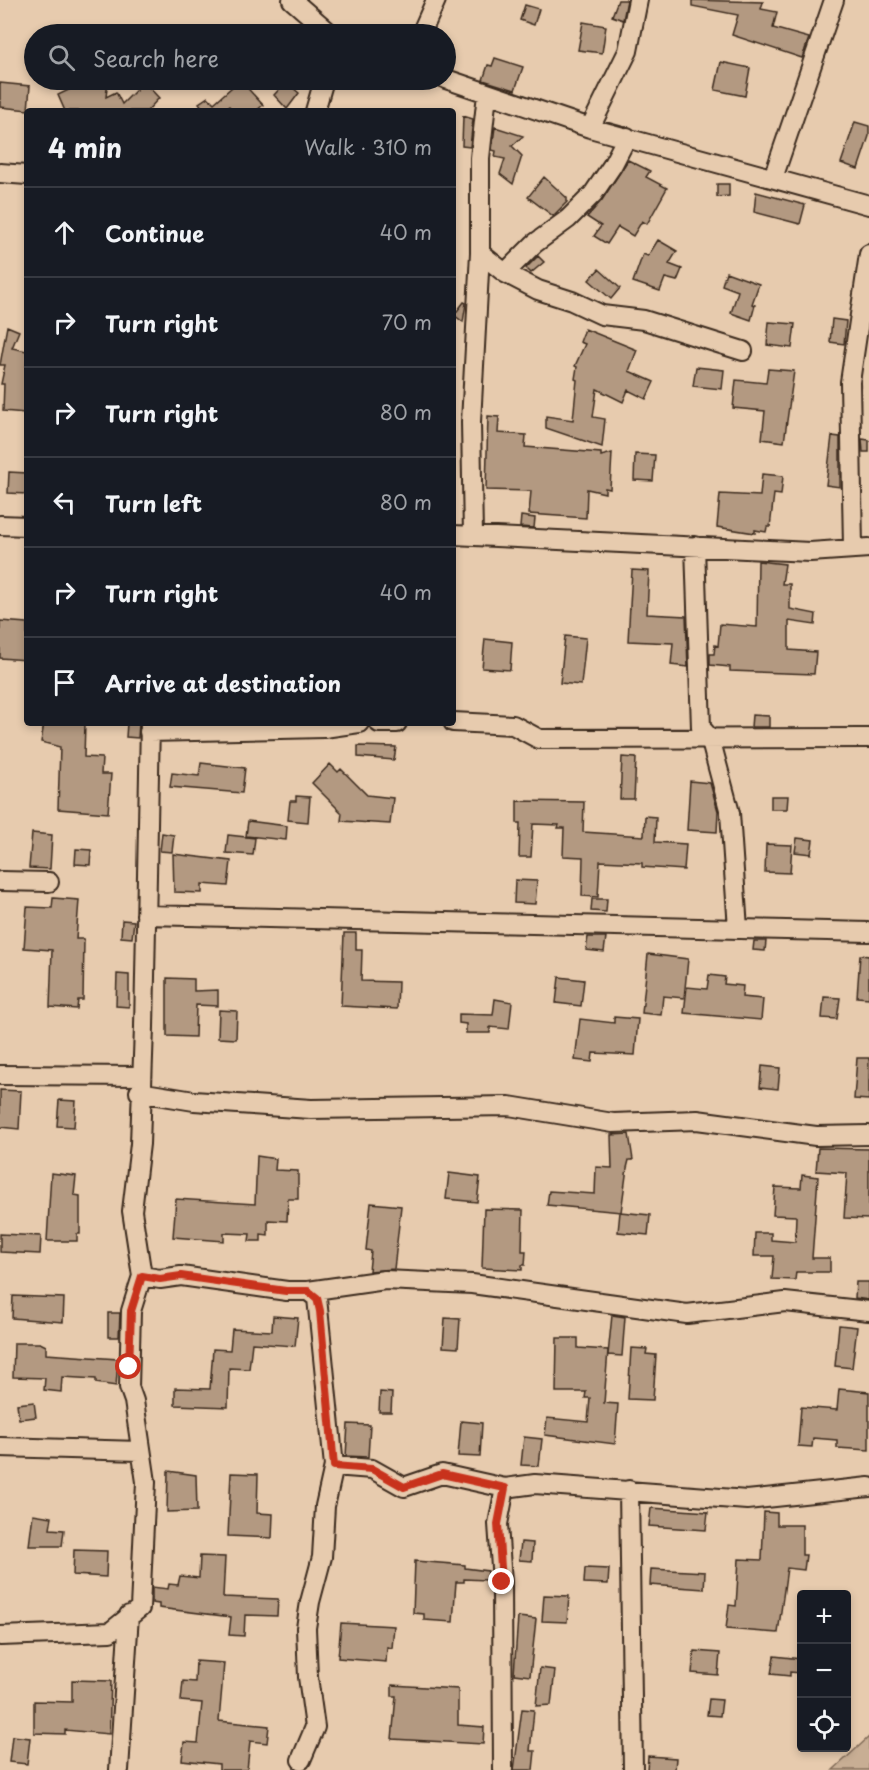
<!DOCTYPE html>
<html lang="en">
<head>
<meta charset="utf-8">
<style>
  :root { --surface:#171b24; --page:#20242c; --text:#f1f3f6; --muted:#9ea1a6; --line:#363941 }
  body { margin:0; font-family:"Playpen Sans",sans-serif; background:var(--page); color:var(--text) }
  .controls { position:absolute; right:18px; bottom:18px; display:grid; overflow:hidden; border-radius:6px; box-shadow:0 3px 9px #0003 }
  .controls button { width:54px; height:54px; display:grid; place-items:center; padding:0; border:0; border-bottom:2px solid var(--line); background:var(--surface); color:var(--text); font:30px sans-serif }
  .stop { position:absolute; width:18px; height:18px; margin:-14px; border:4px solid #c8321e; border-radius:50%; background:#fff }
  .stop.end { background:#c8321e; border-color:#fff; box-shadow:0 2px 6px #0008 }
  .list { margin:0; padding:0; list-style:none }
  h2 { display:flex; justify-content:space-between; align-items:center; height:78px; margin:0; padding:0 24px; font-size:26px }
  h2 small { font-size:20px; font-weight:400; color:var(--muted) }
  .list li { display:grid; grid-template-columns:39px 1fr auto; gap:18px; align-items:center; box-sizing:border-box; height:90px; padding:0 24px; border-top:2px solid var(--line) }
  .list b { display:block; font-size:22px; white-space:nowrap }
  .list em { font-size:20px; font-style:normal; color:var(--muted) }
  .icon { flex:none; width:33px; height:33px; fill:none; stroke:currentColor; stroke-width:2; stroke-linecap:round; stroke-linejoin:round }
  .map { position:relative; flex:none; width:869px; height:1770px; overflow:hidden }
  .search { position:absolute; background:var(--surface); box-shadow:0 3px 9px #0003; left:24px; top:24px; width:432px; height:66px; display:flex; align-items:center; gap:15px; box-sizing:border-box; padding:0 21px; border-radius:33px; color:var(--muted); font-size:22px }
  .panel { position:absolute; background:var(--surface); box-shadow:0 3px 9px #0003; left:24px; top:108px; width:432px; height:618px; border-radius:6px }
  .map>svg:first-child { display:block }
  .green { fill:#c8ae94; stroke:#826c59; stroke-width:1.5 }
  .building { fill:#b39981; stroke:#3b2a1e; stroke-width:1.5 }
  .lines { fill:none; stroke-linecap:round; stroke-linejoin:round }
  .minor-casing { stroke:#3b2a1e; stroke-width:22 }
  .minor { stroke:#e7cbae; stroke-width:18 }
  .route { stroke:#c8321e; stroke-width:8 }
</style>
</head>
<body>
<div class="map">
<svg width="869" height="1770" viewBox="0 0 869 1770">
  <rect width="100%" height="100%" fill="#e7cbae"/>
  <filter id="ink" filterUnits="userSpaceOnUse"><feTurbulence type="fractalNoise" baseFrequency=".0167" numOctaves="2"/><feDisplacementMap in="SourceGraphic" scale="12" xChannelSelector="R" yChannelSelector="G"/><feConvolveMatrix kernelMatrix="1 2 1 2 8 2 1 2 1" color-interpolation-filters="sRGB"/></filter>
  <g filter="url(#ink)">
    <!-- green -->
    <path class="green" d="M869,1737V1770H833Z"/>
    <!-- building -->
    <path class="building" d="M618,0H627L623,20L612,16Z
      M692,0L763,2L761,9L777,12L773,28L809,38L802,58L732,35L738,15L692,6Z
      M525,5L539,9L534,25L520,20Z
      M583,22L606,26L602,53L578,50Z
      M495,58L523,67L515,90L483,80L488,65L492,66Z
      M721,62L750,68L745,96L715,90Z
      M78,80H108L106,97L116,92L122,104L144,82L159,98L147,111H65L58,95L77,86Z
      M240,80L263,105L256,111H234L229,106L223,111H205L199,103L208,97L214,103Z
      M286,82L299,93L287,109L274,95Z
      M0,83L30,86L28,110L0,107Z
      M463,116L473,119L470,147L462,146Z
      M855,122L869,126V136L858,169L841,163Z
      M495,127L523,136L512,146L522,156L513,184L500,174L505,159L495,157L496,151L492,150Z
      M628,160L650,171L646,177L667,188L647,224L642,221L633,236L618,227L607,244L594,236L601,226L587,217L602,200Z
      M544,177L567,198V202L553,216L528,197Z
      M717,184H729V196L717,197Z
      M756,192L805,205L800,224L754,212Z
      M658,240L677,251L669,264L682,269L677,281L665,278L660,291L633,282L643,254L648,256Z
      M538,256L544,262L531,273L526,268Z
      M599,269L620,288L611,299L589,280Z
      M726,272L759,284L752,304L755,305L751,320L731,313L738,291L722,285Z
      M464,302L466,303L463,322L454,315Z
      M832,319L846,321L844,344L830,342Z
      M769,322L795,324L792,348L767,345Z
      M7,326L19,331L12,348L27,351L25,413L3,411L4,384H1L5,365H0Z
      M585,329L637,350L629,371L654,382L646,399L628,390L623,402L597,389L593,417L605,419L602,447L546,428V416L573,420L577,380L575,379L577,367L575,366L585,344L580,342Z
      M696,367L724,370L722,389L693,386Z
      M768,369L794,371L784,442L762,439L765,411L733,408L736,380L766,383Z
      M488,416L499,417L498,433L526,435L525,447L601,453V456L612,453L610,489L605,488V493L587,489L586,518L529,514L531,491L486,490Z
      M832,436L840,437V487L826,485Z
      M862,439L869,440V452H863Z
      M635,454L655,455L653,481L634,480Z
      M9,472L27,473V494L8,493Z
      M762,474L783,476L781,495L774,494L770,527H767L766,532L755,530V533L717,527L720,494L760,496Z
      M521,516L535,518L534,528L520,527Z
      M758,561L785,564L782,584H790V609L816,614L815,625L789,621V650L816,652L814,674L730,671V667L710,665V654H714L715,645L718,646L720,624L757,627Z
      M632,570L649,571L647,614L686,616L688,667L671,665L673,643L628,641Z
      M0,621L27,623V660L0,658Z
      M565,636L586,638L581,685L560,683Z
      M485,639L512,642L510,670L482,668Z
      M752,715L769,716V727H751Z
      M44,723H85L84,757L102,758L101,774H111L108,813L58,809L60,747L41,742Z
      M127,723H139L138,738L126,737Z
      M358,746L396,747L394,760L358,757Z
      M622,757L636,758L634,799H620Z
      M201,763L245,768L242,793L170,787L172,773L199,776Z
      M330,764L338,772L341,769L367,795L393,798L390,824L341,821L342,813L312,783Z
      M690,781L710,783L718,811L717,832L687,830Z
      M296,796L310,797L308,822L288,820L290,801H296Z
      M771,796H788L787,809H771Z
      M517,801L584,802L583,832L644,836L645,816L656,817L655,842L686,844L684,870L642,867V863L600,861L598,897L582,896L583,857L563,856L564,828H558L559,825L533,824L531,857H519L520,823H517Z
      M248,821L287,826L286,840L246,836Z
      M32,833L52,835L50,869L29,868Z
      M162,833L174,835L172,852L160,851Z
      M228,835L255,838L253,855L226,853Z
      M797,838L813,840L811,854L795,852Z
      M766,844L792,845L790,873L765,872Z
      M76,849L91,850L90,865L75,864Z
      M173,854L231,861L228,886L202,884V893L174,892Z
      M515,880L537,881L535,904L514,903Z
      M53,898L79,900L76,939H84L83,1000H78L77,1009L50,1007L52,950L24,948L27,907L52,908Z
      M592,899H607L606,912L591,911Z
      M122,920L134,921L132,938L121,937Z
      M344,933H356V950H362L361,981L398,982L397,1009L341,1006Z
      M588,937H606L604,952L586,950Z
      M754,941H766L765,951L753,950Z
      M648,954L688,959L684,998L663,996L661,1015L642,1013Z
      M860,955L869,956V998L857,997Z
      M117,974L129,975V1007L116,1006Z
      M709,975L725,977L724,984L743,986L742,997L763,999L761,1020L684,1013L687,987L707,989Z
      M559,977L584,980L581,1006L556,1003Z
      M167,978L194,979V991L218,990V1006L196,1005L195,1037L167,1036Z
      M824,997L840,998L837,1019L822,1018Z
      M495,999L512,1002L509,1029L490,1027V1033H466V1024L459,1023V1014L493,1015Z
      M219,1010L237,1011L236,1039L218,1038Z
      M614,1017L638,1019L635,1055L593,1053L592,1062L575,1060L580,1019L614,1023Z
      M857,1058H869V1100L854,1099Z
      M762,1066L780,1068L778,1089L760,1087Z
      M0,1090L21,1091L19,1129L0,1127Z
      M59,1100L76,1101L74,1127L57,1126Z
      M629,1134L633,1160H629L627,1168L621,1212L547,1205L549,1191L595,1194L596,1167L612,1168L611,1135Z
      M818,1148L869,1149V1219L844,1218L847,1173L816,1171Z
      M257,1156L276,1159L275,1170L298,1171V1199H288L287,1221L268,1220V1235L261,1234V1241H249L250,1234L224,1233V1241L173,1237L176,1199L255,1204Z
      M51,1173L76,1176L74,1195L80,1196V1234H77V1241H47Z
      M449,1173L480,1177L477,1202L446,1199Z
      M802,1175L818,1177L812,1258H830V1272H796L795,1280L772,1279L774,1256H754L755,1233H771V1240L795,1242L796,1216L773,1215L775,1187L801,1188Z
      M371,1203L401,1206L394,1269L369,1271L371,1251L366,1250Z
      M484,1209L523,1210L522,1251H526L525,1265H522V1270L482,1268Z
      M620,1212L650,1215L648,1235L618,1232Z
      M0,1234L41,1236L40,1254L0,1252Z
      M856,1282H869V1300L855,1298Z
      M13,1296L64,1298L63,1322L12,1318Z
      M108,1313H120L119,1337H108Z
      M612,1315L625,1317L622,1356L608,1355Z
      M273,1316L298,1318L295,1346L252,1343L249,1369L229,1368L228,1407L175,1405V1388L210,1389L213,1349L230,1350L232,1329L272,1331Z
      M445,1318L460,1319L458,1348L443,1347Z
      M839,1325L857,1327L852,1368L835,1366Z
      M557,1338H578V1348L608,1350L604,1403L618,1404L615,1444L545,1435L547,1418L588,1422L590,1398H585L586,1392H556Z
      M14,1343H40L46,1346V1354L118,1359L116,1386L96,1383V1379L62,1377L61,1392L44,1390L45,1378L13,1377Z
      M631,1348L647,1349L646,1354L656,1355L653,1400L628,1399Z
      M839,1389L869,1392V1450L837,1448V1440L813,1438L812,1447L798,1446L801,1407L837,1410Z
      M380,1392L392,1393L391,1412H379Z
      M34,1402L36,1417L19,1419L17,1404Z
      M461,1421L482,1423L480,1457L458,1456Z
      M348,1424L370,1425L368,1457L346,1456Z
      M524,1437L542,1439L539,1466L521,1465Z
      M168,1471L196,1475L197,1511L167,1512Z
      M231,1473L258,1474L257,1513L273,1514L272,1538L228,1536Z
      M651,1508L708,1512L706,1530L649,1526Z
      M764,1512L777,1513V1525H802V1555H806L804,1570L787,1568L778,1633L726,1629L729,1605L736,1606L739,1559L762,1560Z
      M33,1514L52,1517L50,1529L64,1530L62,1546H29Z
      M521,1542L533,1543L532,1561L519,1560Z
      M74,1550L107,1551L106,1577L73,1575Z
      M200,1556L225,1557L223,1597L278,1599L277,1616L245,1615L244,1636L229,1635L231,1617L159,1608V1604L152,1603V1587L168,1589L169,1584L178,1585L180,1576L199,1578Z
      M415,1561L465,1565V1568L488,1571L487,1580L464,1579V1582H456L453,1622L424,1620V1614L413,1613Z
      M585,1568L609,1569L608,1584L584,1583Z
      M651,1569L705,1572L704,1589L650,1585Z
      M544,1595L569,1596L567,1622L542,1621Z
      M518,1617L536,1619L530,1676L514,1674Z
      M341,1623L394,1626L392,1648L387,1647L386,1662L338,1658Z
      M694,1651L720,1653L718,1675L692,1673Z
      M774,1656L801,1659V1673L790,1672V1676L771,1674Z
      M196,1661L224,1663L219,1721L269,1726L267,1743L250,1741L247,1770H219V1764L182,1760L184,1742L198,1743L202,1703L181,1701L183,1681L195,1682Z
      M540,1668L555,1670L551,1705L536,1706Z
      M72,1680L111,1681L109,1734L65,1730V1734L34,1733V1701L72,1702Z
      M392,1685L458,1689V1725L484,1727L483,1744L392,1739L396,1696H392Z
      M709,1699L722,1700L720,1716L707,1715Z
      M522,1709L534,1710L530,1751H535L533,1770H514Z
      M12,1736L30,1738L27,1764L9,1762Z
      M648,1756L676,1758L675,1770H647Z"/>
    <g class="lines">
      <defs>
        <path id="minor" d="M292,0L331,34
          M421,34L436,0
          M446,79L590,128L869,205
          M315,111L324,80
          M590,128L628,51L638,0
          M0,173L27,175
          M773,178L834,0
          M480,253L505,273L534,244L568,219L593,194L612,166L627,137
          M505,273L538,290L572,301L602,315L644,320L743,351
          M0,525L27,526
          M453,535L810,552L869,548
          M473,535L471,422L480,253V158L487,94
          M695,546L701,728L710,738L730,813L738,929
          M853,547L850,382L869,254
          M453,722L513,725L539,739L869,738
          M379,723H397
          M149,732L324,728L359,723
          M0,881L49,882
          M146,915L869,932
          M0,1075L141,1076
          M139,1092L194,1101L311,1109L509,1106L613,1123L697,1120L816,1136L869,1135
          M142,1276L160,1279L181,1276L287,1291H308L317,1298L334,1466L325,1506L322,1557L310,1602L306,1628L308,1677L315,1727L301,1760
          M308,1291L385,1280L472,1284L687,1314L785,1302L869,1311
          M0,1447L140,1451
          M334,1466L372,1469L404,1487L442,1474L505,1488L535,1484L747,1500L869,1487
          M629,1490L633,1770
          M0,1636L110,1632L140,1608L146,1482L134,1401L129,1387L131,1311L142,1276L132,1211L140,1144L144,1027L150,723
          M119,1770L129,1615
          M503,1770L502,1582L498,1524L505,1488"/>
      </defs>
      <!-- minor casing -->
      <use href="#minor" class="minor-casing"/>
      <!-- minor -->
      <use href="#minor" class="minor"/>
    </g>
  </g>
  <g class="lines" filter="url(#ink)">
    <!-- route -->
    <path class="route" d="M129,1367L131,1311L142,1276L160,1279L181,1276L286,1291H308L317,1298L320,1311L334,1466L372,1469L404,1487L442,1474L505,1488L498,1524L502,1582"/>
  </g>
</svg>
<div class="controls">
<button>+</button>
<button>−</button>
<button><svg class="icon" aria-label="locate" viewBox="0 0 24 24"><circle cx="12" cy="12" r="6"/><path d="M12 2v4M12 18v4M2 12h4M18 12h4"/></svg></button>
</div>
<div class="stop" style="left:129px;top:1367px"></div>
<div class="stop end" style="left:502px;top:1582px"></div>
<div class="search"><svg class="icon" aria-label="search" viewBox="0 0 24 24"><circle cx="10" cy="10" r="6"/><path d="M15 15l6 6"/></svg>Search here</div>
<section class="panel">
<h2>4 min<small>Walk · 310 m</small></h2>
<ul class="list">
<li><svg class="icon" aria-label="ahead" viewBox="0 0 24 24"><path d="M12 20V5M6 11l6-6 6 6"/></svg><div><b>Continue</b></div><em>40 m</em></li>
<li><svg class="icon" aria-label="right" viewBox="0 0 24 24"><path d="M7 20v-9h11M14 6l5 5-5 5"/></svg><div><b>Turn right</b></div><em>70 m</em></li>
<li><svg class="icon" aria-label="right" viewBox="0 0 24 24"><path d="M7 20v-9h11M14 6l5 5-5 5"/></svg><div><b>Turn right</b></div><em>80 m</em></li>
<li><svg class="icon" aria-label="left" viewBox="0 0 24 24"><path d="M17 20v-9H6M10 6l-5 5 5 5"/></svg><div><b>Turn left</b></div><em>80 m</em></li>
<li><svg class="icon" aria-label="right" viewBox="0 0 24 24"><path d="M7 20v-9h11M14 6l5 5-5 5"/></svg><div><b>Turn right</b></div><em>40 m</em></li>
<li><svg class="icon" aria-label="arrive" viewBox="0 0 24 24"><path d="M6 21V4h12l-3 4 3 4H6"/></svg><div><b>Arrive at destination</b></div></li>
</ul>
</section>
</div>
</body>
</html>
